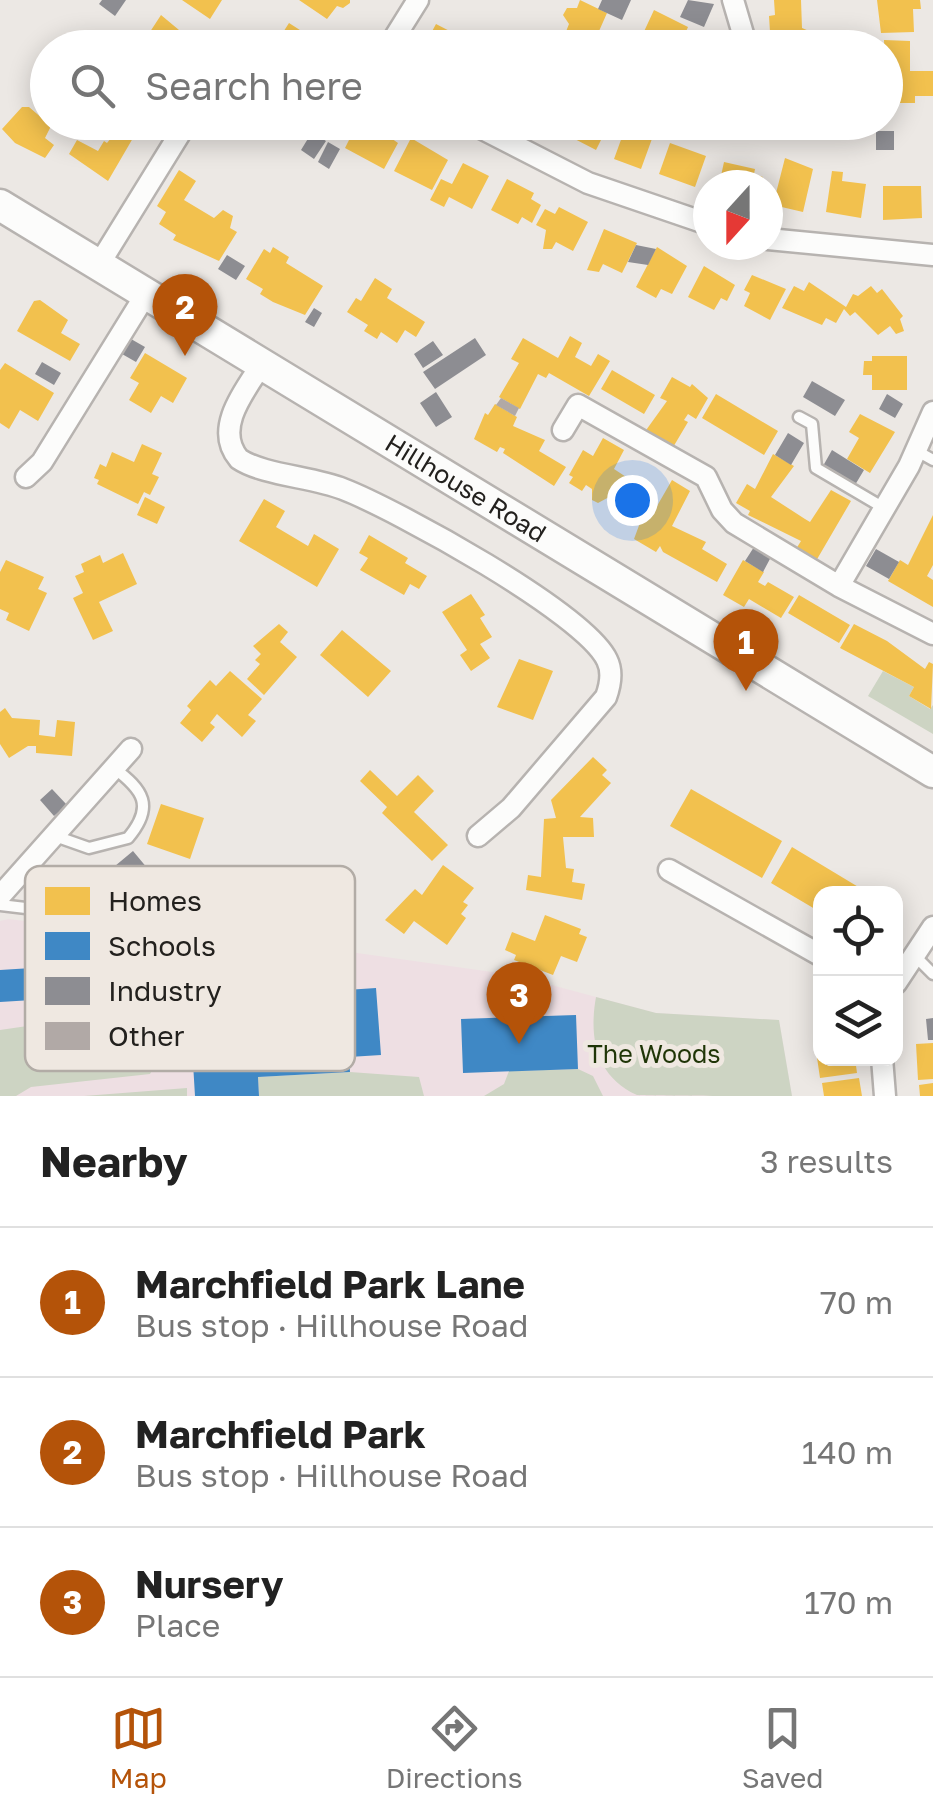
<!DOCTYPE html>
<html lang="en">
<head>
<meta charset="utf-8">
<style>
  :root { --surface:#fff; --page:#f2f2f2; --text:#222; --muted:#767676; --line:#e0e0e0; --accent:#b45309 }
  body { margin:0; font-family:"Golos Text",sans-serif; background:var(--page); color:var(--text) }
  .controls { position:absolute; right:30px; bottom:30px; display:grid; overflow:hidden; border-radius:20px; box-shadow:0 5px 25px #0003 }
  .controls button { width:90px; height:90px; display:grid; place-items:center; padding:0; border:0; border-bottom:2px solid var(--line); background:var(--surface); color:var(--text); font:50px sans-serif }
  .compass { position:absolute; left:693px; top:170px; width:90px; height:90px; border-radius:50%; background:var(--surface); box-shadow:0 5px 25px #0003; rotate:201deg }
  .you { position:absolute; left:632px; top:500px; width:35px; height:35px; margin:-25px; border:8px solid #fff; border-radius:50%; background:#1a73e8; box-shadow:0 0 0 15px #1a73e833 }
  .badge { display:grid; place-items:center; width:65px; height:65px; border-radius:50%; background:var(--accent); color:#fff; font-size:32px; font-weight:700 }
  .pin { position:absolute; translate:-50% -82px; filter:drop-shadow(0 2px 5px #0008) }
  .pin::after { content:''; position:absolute; top:52px; width:35px; height:30px; background:inherit; clip-path:polygon(0 0,100% 0,50% 100%) }
  .list { margin:0; padding:0; list-style:none }
  h2 { display:flex; justify-content:space-between; align-items:center; height:130px; margin:0; padding:0 40px; font-size:42px }
  h2 small { font-size:32px; font-weight:400; color:var(--muted) }
  .list li { display:grid; grid-template-columns:65px 1fr auto; gap:30px; align-items:center; box-sizing:border-box; height:150px; padding:0 40px; border-top:2px solid var(--line) }
  .list b { display:block; font-size:38px; white-space:nowrap }
  .list p { margin:0; font-size:32px; white-space:nowrap; color:var(--muted) }
  .list em { font-size:32px; font-style:normal; color:var(--muted) }
  .icon { flex:none; width:55px; height:55px; fill:none; stroke:currentColor; stroke-width:2; stroke-linecap:round; stroke-linejoin:round }
  .map { position:relative; flex:none; width:933px; height:1096px; overflow:hidden }
  .search { position:absolute; background:var(--surface); box-shadow:0 5px 25px #0003; left:30px; right:30px; top:30px; height:110px; display:flex; align-items:center; gap:25px; box-sizing:border-box; padding:0 35px; border-radius:55px; color:var(--muted); font-size:38px }
  .sheet { height:580px; background:var(--surface) }
  nav { display:flex; justify-content:space-around; align-items:center; box-sizing:border-box; height:140px; border-top:2px solid var(--line); background:var(--surface); font-size:28px; color:var(--muted) }
  nav a { display:grid; justify-items:center; gap:5px }
  nav .on { color:var(--accent) }
  .map>svg:first-child { display:block }
  .education { fill:#eedfe3 }
  .green { fill:#cdd4c3 }
  .homes { fill:#f2c14e }
  .schools { fill:#3f88c5 }
  .industry { fill:#8d8d92 }
  .building { fill:#b1a9a6 }
  .lines { fill:none; stroke-linecap:round; stroke-linejoin:round }
  .service-casing { stroke:#b7b3b0; stroke-width:15 }
  .minor-casing { stroke:#b7b3b0; stroke-width:25 }
  .primary-casing { stroke:#b7b3b0; stroke-width:35 }
  .service { stroke:#fcfcfb; stroke-width:10 }
  .minor { stroke:#fcfcfb; stroke-width:20 }
  .primary { stroke:#fcfcfb; stroke-width:30 }
  .labels { text-anchor:middle; stroke-width:10; stroke-linejoin:round; paint-order:stroke }
  .street-label { font-size:25px; fill:#23211e; stroke:#efe8e1 }
  .park-label { font-size:25px; fill:#1f3507; stroke:#efe8e1 }
  .key { fill:#efe8e1; stroke:#b2aca6; stroke-width:2.5 }
  .key-label { font-size:28px; fill:#23211e }
</style>
</head>
<body>
<div class="map">
<svg width="933" height="1096" viewBox="0 0 933 1096">
  <rect width="100%" height="100%" fill="#ece8e4"/>
  <!-- education -->
  <path class="education" d="M9,919L150,938V924L514,975L656,1013L779,1020L792,1096H0V921Z"/>
  <!-- green -->
  <path class="green" d="M883,671L914,687L909,696L930,709L933,705V734L868,696Z
    M596,997L656,1013L779,1020L792,1096C766,1096 652,1096 637,1095C595,1076 589,1036 596,997Z
    M178,1004L179,1027L156,1036V1063L150,1074L31,1087L16,1096H0V1030Z
    M578,1069L593,1076L603,1096H484L504,1084L509,1071Z
    M350,1072L419,1077L424,1096H259L258,1077Z
    M187,1088V1096H84Z"/>
  <!-- homes -->
  <path class="homes" d="M182,0H222L210,19Z
    M299,0H350V3L343,8L337,6L327,19Z
    M580,0L607,13L592,47L565,34L569,24L563,15L567,8H577Z
    M774,0H801L802,28L809,31L810,42L804,48H771L769,16L775,15Z
    M877,0H920L921,9H913L914,32L881,33Z
    M654,10L688,27L679,48H646L648,41L641,38Z
    M161,15L185,35L190,48H127L137,32L146,38Z
    M289,23L317,41L313,48H273Z
    M436,24L467,40L463,48H423Z
    M700,32L735,48H693Z
    M884,40L910,41V71H933V96H915V103H896V97H886Z
    M22,107H29L51,126L45,138L54,145L45,158L15,143L2,129Z
    M103,122L140,126L108,181L69,154L77,140L98,151L104,141L107,143L111,138L98,130Z
    M259,122H287L279,135Z
    M358,122H368L398,143L384,169L345,148Z
    M562,122H610L596,150L567,135L569,130Z
    M626,126L653,136L641,169L614,159Z
    M411,138L448,160L432,190L394,171Z
    M670,143L706,156L695,187L659,174Z
    M785,158L813,169L803,212L773,205Z
    M724,162L755,169L754,174L763,177L761,185H719Z
    M463,163L489,176L472,209L449,197L444,207L430,200L441,179L452,184Z
    M179,170L196,181L184,200L214,218L223,210L233,216L230,228L237,232L219,261L173,240L176,235L159,224L166,212L157,206Z
    M832,171L843,172L842,181L866,184L861,218L826,212Z
    M507,179L534,193L531,199L541,205L532,223L522,217L518,224L491,210Z
    M883,186H921L922,218L883,220Z
    M559,207L588,222L573,251L556,242L552,249H543L546,230L536,225L545,209L555,214Z
    M604,229L637,243L622,273L603,264L599,272L587,270Z
    M273,247L289,257L286,263L323,286L305,315L273,302L260,294L263,289L246,279L264,249L270,253Z
    M657,247L687,266L672,294L661,289L656,298L636,287Z
    M704,266L735,285L727,301L721,298L714,310L688,297Z
    M752,275L786,289L770,320L744,306L750,293L744,290Z
    M375,278L392,289L387,298L425,322L416,337L405,330L397,343L381,332L377,339L364,331L368,325L347,312L356,298L361,301Z
    M809,282L846,307L853,294L858,296L871,286L877,293L882,289L903,316L900,319L904,331L896,334L890,326L878,335L855,312L850,316L844,309L836,323L826,318L822,325L782,308L794,286L804,291Z
    M40,300L68,320L61,333L80,344L70,361L17,331L34,301Z
    M570,336L582,343L575,357L591,366L598,354L610,361L589,396L549,373L546,378L538,374L520,409L499,397L519,363L511,359L523,338L558,358Z
    M145,353L187,378L173,403L161,396L151,413L129,400L139,383L130,378Z
    M872,356H907V390H872V375H863L864,361H872Z
    M5,363L54,393L38,421L20,410L9,429L0,423V370Z
    M612,370L655,395L644,414L601,389Z
    M672,377L690,387L692,384L708,398L696,419L688,414L684,420L688,422L672,449L644,433L667,401L660,398Z
    M716,394L778,431L764,455L702,418Z
    M495,404L517,417L513,426L545,440L539,451L566,467L554,486L503,453L505,449L500,447L497,452L474,439L485,413L488,415Z
    M860,414L895,432L870,473L847,459L859,438L849,432Z
    M603,438L624,450L614,469L649,492L638,511L611,496L598,503L592,500V489L586,485L582,491L569,483L573,477L569,475L583,450L593,456Z
    M142,444L162,453L152,474L159,477L150,495L144,492L138,504L97,484L99,480L94,478L100,464L106,467L112,452L134,462Z
    M773,454L794,466L771,497L805,519L810,522L831,490L851,501L816,561L796,549L801,541L748,515L750,511L736,503L747,484L755,489Z
    M672,480L690,491L672,526L706,542L702,549L727,564L717,582L663,552L660,546L656,552L634,539L644,512L648,515L657,506Z
    M145,497L165,507L157,524L137,515Z
    M264,499L285,511L276,527L308,546L314,534L339,549L317,587L239,541Z
    M933,515V565L927,576L933,580V607L888,581L900,560L908,565Z
    M369,535L408,558L405,563L427,576L419,589L410,584L404,595L360,570L368,558L359,553Z
    M123,553L137,584L99,602L113,631L93,640L73,598L83,593L75,576L84,572L81,564L100,555L103,563Z
    M6,560L44,577L38,589L47,593L29,631L6,620L9,613L0,609V572Z
    M743,560L764,572L758,582L765,586L768,582L794,597L781,618L749,599L744,607L723,595Z
    M471,594L485,615L480,618L492,637L480,644L490,658L471,671L460,655L467,650L442,612Z
    M799,595L850,625L839,643L788,613Z
    M279,624L288,632L280,642L297,657L264,695L247,679L260,664L255,660L261,654L253,646Z
    M854,624L887,641L925,669L929,662L933,664L931,709L909,696L914,687L840,648Z
    M342,630L391,671L368,697L320,655Z
    M519,659L553,671L533,720L497,707Z
    M230,671L262,699L248,715L256,721L242,737L217,714L210,723L215,727L202,742L180,723L191,710L187,706L210,680L216,686Z
    M5,708L12,718L40,720L39,735L55,737L57,720L75,722L72,756L36,753V746H28L9,758L0,744V712Z
    M593,757L607,770L602,775L611,783L580,817L593,818L594,837H563L566,868L574,869L572,882L585,884L582,900L526,890L528,875L541,877L544,819L556,818L551,800Z
    M370,770L397,796L418,775L434,791L414,812L448,845L432,861L382,813L387,807L360,781Z
    M691,789L782,841L762,878L670,826Z
    M161,804L204,818L190,859L147,844Z
    M792,847L870,894H820V912L771,883Z
    M443,865L474,888L463,902L468,905L461,914L466,918L447,945L414,921L404,934L385,920L415,889L422,895Z
    M545,915L581,929L579,934L587,937L577,962L561,956L553,975L514,960L516,955L505,950L512,932L535,941Z
    M820,1043V1058H855L857,1073L820,1078L815,1044Z
    M933,1043V1079L918,1080L916,1044Z
    M859,1078L862,1096H824L822,1083Z
    M933,1083V1096H920L919,1085Z"/>
  <!-- schools -->
  <path class="schools" d="M127,962L130,994L0,1002V970Z
    M345,978L346,990L376,988L381,1055L349,1057L350,1072L258,1077L259,1096H195L191,1030L283,1024L280,982Z
    M576,1015L578,1069L463,1073L461,1019Z"/>
  <!-- industry -->
  <path class="industry" d="M102,0H126L115,16L99,4Z
    M602,0H631L622,20L598,9Z
    M688,0L714,4L704,27L680,17Z
    M616,35L644,48H610Z
    M229,122L248,130L242,139L225,128Z
    M876,131H894V150H876Z
    M312,132L326,141L314,159L301,150Z
    M328,142L340,149L329,169L318,162Z
    M636,245L656,249L648,265L628,262Z
    M227,255L245,266L236,280L218,269Z
    M314,308L322,313L314,327L305,322Z
    M475,338L486,355L435,389L423,372Z
    M131,339L145,347L136,362L122,354Z
    M433,341L443,355L423,368L414,354Z
    M42,362L61,373L54,385L35,374Z
    M812,381L845,400L835,416L803,397Z
    M436,392L452,417L436,427L420,403Z
    M887,394L903,404L895,418L879,409Z
    M788,433L804,443L791,465L775,455Z
    M832,450L864,470L855,485L823,466Z
    M754,547L771,557L763,572L745,561Z
    M876,549L899,562L889,579L866,566Z
    M52,789L67,805L54,816L40,800Z
    M133,851L153,875L134,890L115,866Z
    M933,1018V1040H928L926,1019Z"/>
  <!-- building -->
  <path class="building" d="M501,398L519,408L515,416L496,405Z"/>
  <g class="lines">
    <defs>
      <path id="service" d="M799,417L812,424L816,468L884,508
        M917,451L933,460
        M55,836L89,848L128,838C155,806 143,790 114,768
        M0,905L110,918L162,908L210,913
        M915,956L933,974"/>
      <path id="minor" d="M733,0L746,44
        M388,48L418,0
        M469,122L588,183L708,224
        M768,239L933,255
        M98,266L187,122
        M262,364C245,390 213,429 239,459C263,475 313,477 343,489C395,509 585,613 607,660C613,672 610,686 606,697L511,808L478,836
        M563,430L578,405L706,477L722,510L734,523L839,586L933,634
        M26,477L42,462L146,294
        M839,586L909,466L933,412
        M669,870L820,955
        M0,896L131,749
        M896,983L933,927
        M882,1058L885,1096"/>
      <g id="primary">
        <path id="s1" d="M0,205L933,772"/>
      </g>
    </defs>
    <!-- service casing -->
    <use href="#service" class="service-casing"/>
    <!-- minor casing -->
    <use href="#minor" class="minor-casing"/>
    <!-- primary casing -->
    <use href="#primary" class="primary-casing"/>
    <!-- service -->
    <use href="#service" class="service"/>
    <!-- minor -->
    <use href="#minor" class="minor"/>
    <!-- primary -->
    <use href="#primary" class="primary"/>
  </g>
  <g class="labels">
    <!-- street labels -->
    <g class="street-label">
      <text dy="9" stroke="none"><textPath href="#s1" startOffset="545">Hillhouse Road</textPath></text>
    </g>
    <!-- park labels -->
    <g class="park-label">
      <text x="654" y="1063">The Woods</text>
    </g>
  </g>
  <!-- legend -->
  <rect x="25" y="866" width="330" height="205" rx="15" class="key"/>
  <rect x="45" y="887" width="45" height="28" fill="#f2c14e"/>
  <rect x="45" y="932" width="45" height="28" fill="#3f88c5"/>
  <rect x="45" y="977" width="45" height="28" fill="#8d8d92"/>
  <rect x="45" y="1022" width="45" height="28" fill="#b1a9a6"/>
  <g class="key-label">
    <text x="108" y="911">Homes</text>
    <text x="108" y="956">Schools</text>
    <text x="108" y="1001">Industry</text>
    <text x="108" y="1046">Other</text>
  </g>
</svg>
<div class="controls">
<button><svg class="icon" aria-label="locate" viewBox="0 0 24 24"><circle cx="12" cy="12" r="6"/><path d="M12 2v4M12 18v4M2 12h4M18 12h4"/></svg></button>
<button><svg class="icon" aria-label="layers" viewBox="0 0 24 24"><path d="M12 4l9 5-9 5-9-5zM3 14l9 5 9-5"/></svg></button>
</div>
<svg class="compass" viewBox="-18 -18 36 36"><path d="M0-13l5 13h-10z" fill="#e53935"/><path d="M0 13l5-13h-10z" fill="#767676"/></svg>
<div class="you"></div>
<div class="pin badge" style="left:746px;top:691px">1</div>
<div class="pin badge" style="left:185px;top:356px">2</div>
<div class="pin badge" style="left:519px;top:1044px">3</div>
<div class="search"><svg class="icon" aria-label="search" viewBox="0 0 24 24"><circle cx="10" cy="10" r="6"/><path d="M15 15l6 6"/></svg>Search here</div>
</div>
<section class="sheet">
<h2>Nearby<small>3 results</small></h2>
<ul class="list">
<li><span class="badge">1</span><div><b>Marchfield Park Lane</b><p>Bus stop · Hillhouse Road</p></div><em>70 m</em></li>
<li><span class="badge">2</span><div><b>Marchfield Park</b><p>Bus stop · Hillhouse Road</p></div><em>140 m</em></li>
<li><span class="badge">3</span><div><b>Nursery</b><p>Place</p></div><em>170 m</em></li>
</ul>
</section>
<nav>
<a class="on"><svg class="icon" aria-label="map" viewBox="0 0 24 24"><path d="M3 6l6-2 6 2 6-2v14l-6 2-6-2-6 2zM9 4v14M15 6v14"/></svg>Map</a>
<a><svg class="icon" aria-label="directions" viewBox="0 0 24 24"><path d="M12 3l9 9-9 9-9-9zM9 14v-3h6M13 9l2 2-2 2"/></svg>Directions</a>
<a><svg class="icon" aria-label="saved" viewBox="0 0 24 24"><path d="M7 4h10v16l-5-4-5 4z"/></svg>Saved</a>
</nav>
</body>
</html>
